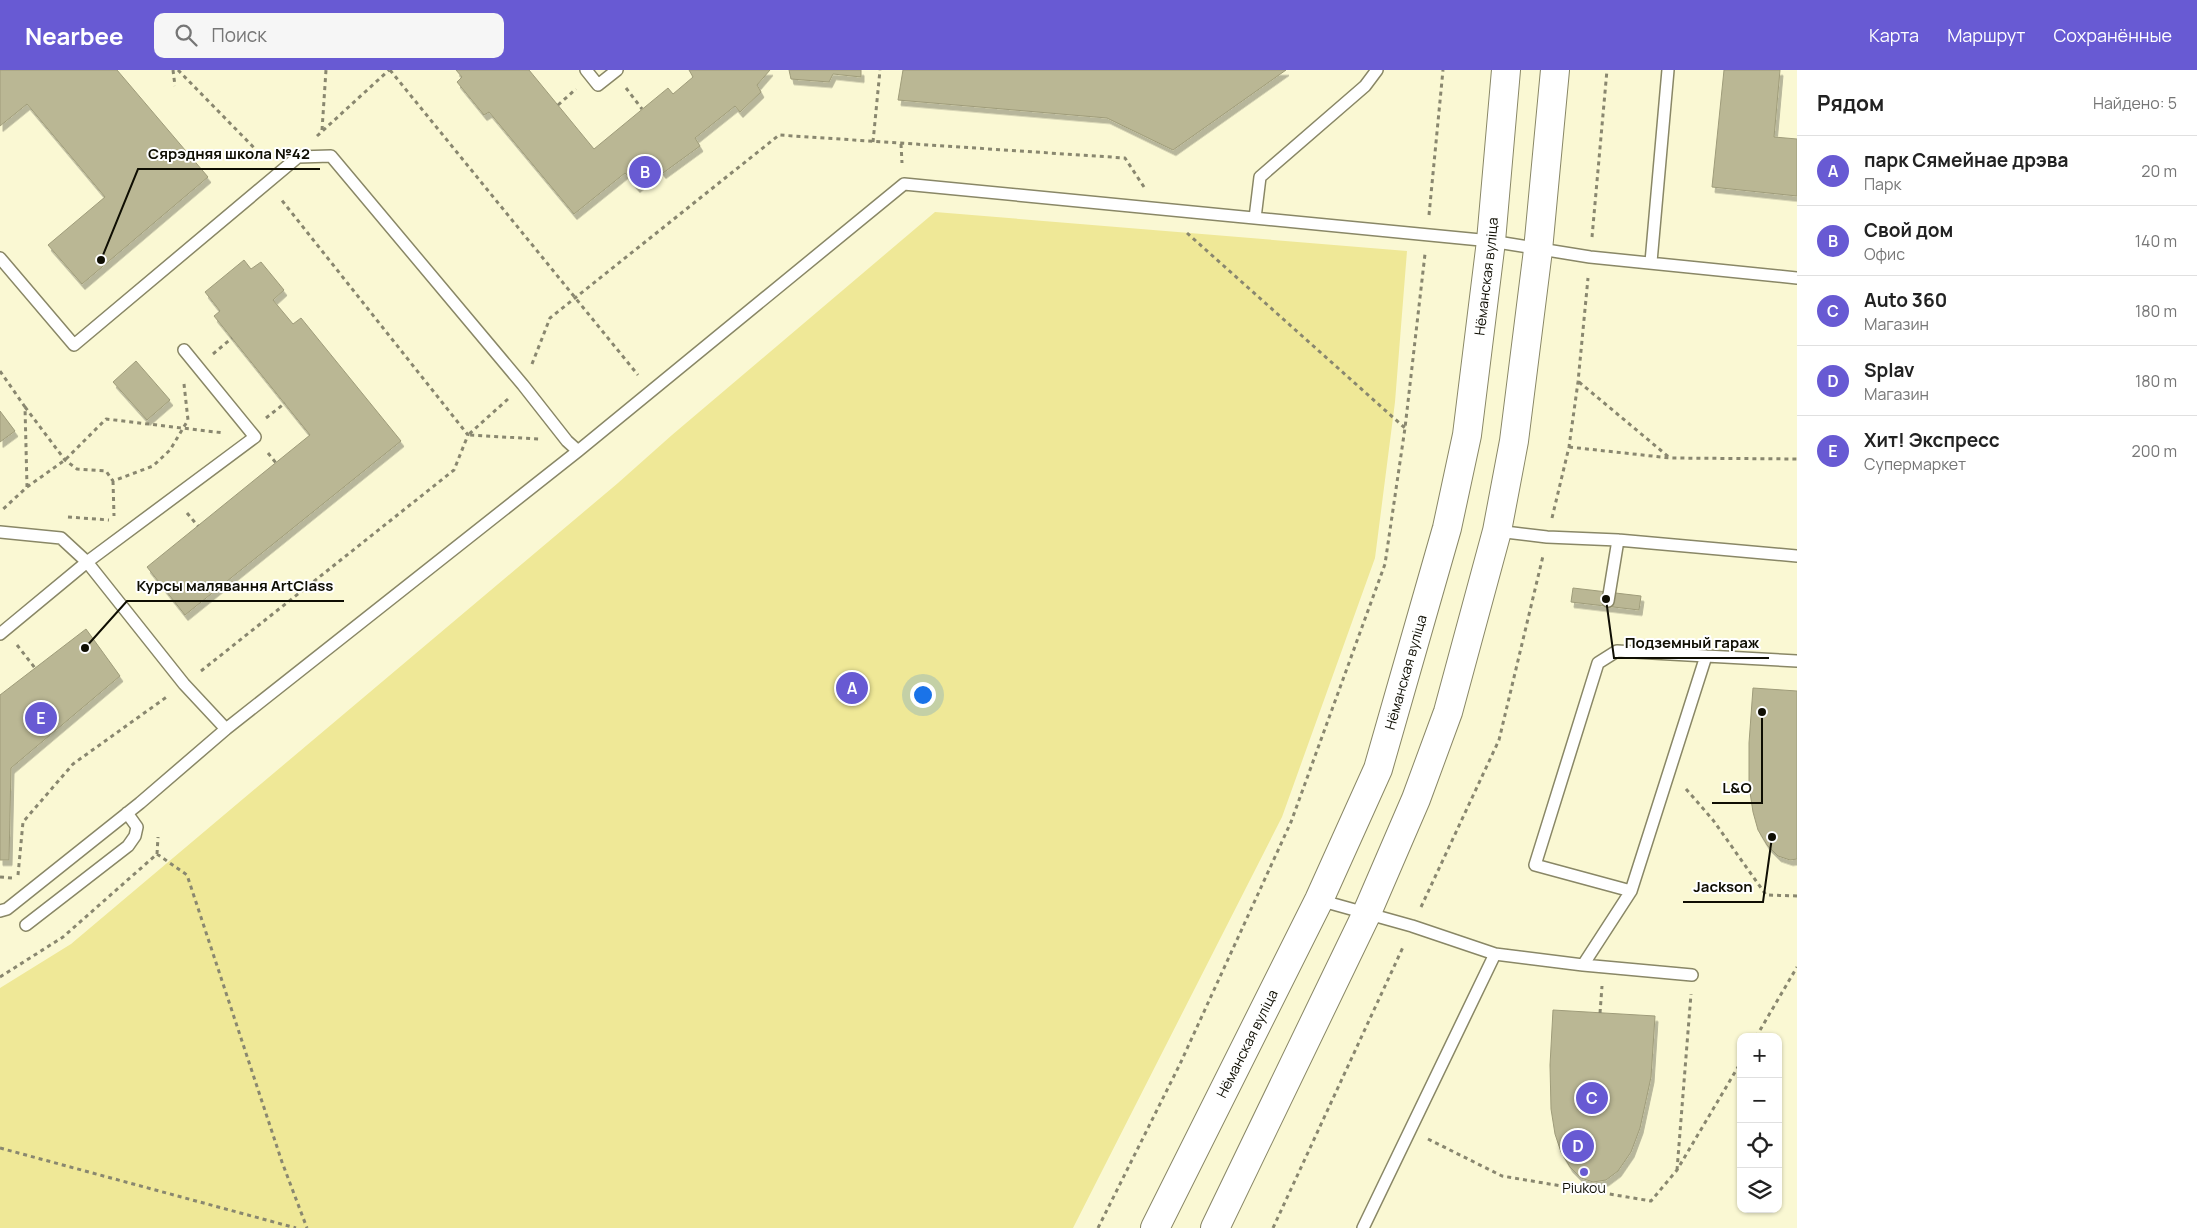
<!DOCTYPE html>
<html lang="ru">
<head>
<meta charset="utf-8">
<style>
  :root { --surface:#fff; --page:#f6f6f6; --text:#222; --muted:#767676; --line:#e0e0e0; --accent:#685ad3 }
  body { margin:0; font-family:Manrope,sans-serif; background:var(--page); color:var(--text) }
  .controls { position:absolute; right:15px; bottom:15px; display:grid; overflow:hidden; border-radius:10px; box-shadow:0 1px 4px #0004 }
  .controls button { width:45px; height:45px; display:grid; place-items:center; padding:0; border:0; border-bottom:1px solid var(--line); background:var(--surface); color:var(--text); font:25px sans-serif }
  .you { position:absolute; left:922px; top:624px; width:18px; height:18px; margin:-12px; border:4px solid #fff; border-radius:50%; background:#1a73e8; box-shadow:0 0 0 8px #1a73e833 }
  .badge { display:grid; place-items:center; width:32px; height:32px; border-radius:50%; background:var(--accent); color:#fff; font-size:16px; font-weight:700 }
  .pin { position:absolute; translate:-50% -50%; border:2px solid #fff; box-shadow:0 1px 5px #0006 }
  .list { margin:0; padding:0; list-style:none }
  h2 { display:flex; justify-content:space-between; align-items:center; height:65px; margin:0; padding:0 20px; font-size:21px }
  h2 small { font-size:16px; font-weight:400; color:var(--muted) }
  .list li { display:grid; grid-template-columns:32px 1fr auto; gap:15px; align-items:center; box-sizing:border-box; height:70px; padding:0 20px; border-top:1px solid var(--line) }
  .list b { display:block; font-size:19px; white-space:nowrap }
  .list p { margin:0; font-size:16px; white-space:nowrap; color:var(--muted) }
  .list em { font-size:16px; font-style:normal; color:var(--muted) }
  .icon { flex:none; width:28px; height:28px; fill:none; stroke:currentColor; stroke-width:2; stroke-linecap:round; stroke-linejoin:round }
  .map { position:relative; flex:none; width:1797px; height:1158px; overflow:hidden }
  header { display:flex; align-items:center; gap:30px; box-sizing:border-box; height:70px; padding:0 25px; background:var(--accent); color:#fff }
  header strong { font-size:24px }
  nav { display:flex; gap:28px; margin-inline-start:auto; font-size:18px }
  .search { width:350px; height:45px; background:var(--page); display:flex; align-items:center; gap:12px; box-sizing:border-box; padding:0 18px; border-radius:10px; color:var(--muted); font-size:19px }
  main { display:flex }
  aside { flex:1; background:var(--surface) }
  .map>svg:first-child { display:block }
  .green { fill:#efe897 }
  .building { fill:#bab794; stroke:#9f9c7a; filter:url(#shadow) }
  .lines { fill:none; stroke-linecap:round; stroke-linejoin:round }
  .lane-casing { stroke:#898766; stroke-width:14 }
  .secondary-casing { stroke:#898766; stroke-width:30 }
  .path { stroke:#89876f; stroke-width:3; stroke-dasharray:4 4; stroke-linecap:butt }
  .lane { stroke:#fff; stroke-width:11 }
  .secondary { stroke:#fff; stroke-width:28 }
  .poi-dot { fill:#685ad3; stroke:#fff; stroke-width:2 }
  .labels { text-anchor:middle; stroke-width:4; stroke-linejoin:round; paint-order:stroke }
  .street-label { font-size:14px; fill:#0f0e03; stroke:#fff }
  .poi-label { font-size:14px; fill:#0f0e03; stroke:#fff }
  .leader { fill:none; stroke:#0f0e03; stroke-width:2 }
  .callout-dot { fill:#0f0e03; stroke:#fff; stroke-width:2 }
  .callout-label { font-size:15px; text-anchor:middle; font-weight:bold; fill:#0f0e03; stroke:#fff; stroke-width:4; stroke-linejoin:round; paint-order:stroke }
</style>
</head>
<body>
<header>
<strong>Nearbee</strong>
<div class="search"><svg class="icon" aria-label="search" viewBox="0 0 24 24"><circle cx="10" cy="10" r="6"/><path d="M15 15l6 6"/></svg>Поиск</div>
<nav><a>Карта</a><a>Маршрут</a><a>Сохранённые</a></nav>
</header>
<main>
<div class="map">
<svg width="1797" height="1158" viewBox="0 0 1797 1158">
  <defs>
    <filter id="shadow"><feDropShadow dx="3" dy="5.5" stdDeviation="0" flood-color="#0004"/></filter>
  </defs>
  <rect width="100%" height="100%" fill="#faf8d3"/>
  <!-- green -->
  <path class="green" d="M935,142L1407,181L1395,332L1375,488L1282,747L1073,1158H0V918L71,874L618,413L672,365Z"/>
  <!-- building -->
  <path class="building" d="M0,0H117L208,107L82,214L48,175L105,127L27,34L0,56Z
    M456,0H529L594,79L668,18L673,24L693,7L689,0H770L757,15L761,22L740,42L735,36L695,68L700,76L663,103L659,98L637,117L625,103L574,144L489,42L484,45L457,12L462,7Z
    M789,0H861V7L833,4L829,12L791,9Z
    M903,0H1286L1173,80L1107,48L898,30Z
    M1724,0H1780L1774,67L1797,69V126L1712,117Z
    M244,190L251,199L261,192L284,220L273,230L293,254L301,248L401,371L185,545L147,497L310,365L214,246L220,241L205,222Z
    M136,291L170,330L147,350L113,312Z
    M0,341L15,361L0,372Z
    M1573,518L1641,526L1639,540L1571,532Z
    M86,559L120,606L11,698L9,790H0V625Z
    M1753,618L1797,621V789L1790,790L1778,786L1767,775L1758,760L1753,742L1749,716V673Z
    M1553,940L1655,946L1651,1007L1640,1058L1631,1082L1618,1101L1606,1110L1593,1112L1581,1108L1570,1097L1561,1082L1555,1064L1551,1039L1550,995Z"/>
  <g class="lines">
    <defs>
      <path id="lane" d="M586,0L598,15L617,0
        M1255,148L1260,107L1365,16L1377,0
        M0,188L74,275L298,87L331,86L523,315L567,371L578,381
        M1651,192L1668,0
        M1497,461L1547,467L1618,470L1797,486
        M0,462L61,468L87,492L184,614L226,659
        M1608,531L1618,470
        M0,564L87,492L255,367L184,280
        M1631,821L1535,795L1598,593L1617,581L1706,586
        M1319,830L1412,856L1495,884L1583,895L1692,905
        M0,841L7,839L140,733L226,659L578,381L904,114L1491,171L1590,187L1797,208
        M26,855L128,776L135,766L137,757L127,743
        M1583,895L1631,821L1706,586L1797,591
        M1363,1158L1495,884"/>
      <g id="secondary">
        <path id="s1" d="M1155,1158L1319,830L1378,699L1447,458L1467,365L1491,171L1506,0"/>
        <path d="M1215,1158L1366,845L1416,729L1448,642L1497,461L1514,371L1538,180L1555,0"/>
      </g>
    </defs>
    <!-- lane casing -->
    <use href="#lane" class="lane-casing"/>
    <!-- secondary casing -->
    <use href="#secondary" class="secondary-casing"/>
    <!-- path -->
    <path class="path" d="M173,0L175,16
      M178,0L265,89
      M390,0L638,305
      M626,18L642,39
      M558,35L576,19
      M322,60L326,0
      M317,66L389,0
      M873,72L880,0
      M901,74L902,93
      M1429,145L1443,0
      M1187,163L1405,358
      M1592,167L1607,0
      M213,284L232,268
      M532,294L550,248L779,65L1125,88L1144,117
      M0,301L25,337L27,417L1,441
      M1579,312L1670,388
      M508,329L468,365L539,369
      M25,337L65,390L77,399L106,401L113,411L153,396L170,380L188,350L184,314
      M266,348L285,333
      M1569,377L1670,388L1797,389
      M268,383L276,393
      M113,411L114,446
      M27,417L65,390L106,349L224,363
      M187,443L198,456
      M68,447L109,450
      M1552,448L1569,377L1578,312L1588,208
      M17,575L35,598
      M201,601L454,400L468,365L280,128
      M1686,719L1713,750L1766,825L1797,826
      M157,784L187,805L282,1092L307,1158
      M18,805L23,752L73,694L168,626
      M0,807L12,808
      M1421,837L1499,670L1543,486
      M0,907L63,867L157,784L158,767
      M1600,943L1602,916
      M1756,967L1797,897
      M1428,1069L1502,1106L1651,1131L1677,1100L1741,992
      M0,1078L296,1158
      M1677,1100L1691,924
      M1098,1158L1180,994L1291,752L1385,494L1405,358L1425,184
      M1273,1158L1404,875"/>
    <!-- lane -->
    <use href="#lane" class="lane"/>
    <!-- secondary -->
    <use href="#secondary" class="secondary"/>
  </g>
  <!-- markers -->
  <circle class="poi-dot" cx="1584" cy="1102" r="5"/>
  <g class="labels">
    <!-- street labels -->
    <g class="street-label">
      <text dy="5" stroke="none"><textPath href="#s1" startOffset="1016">Нёманская вуліца</textPath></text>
      <text dy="5" stroke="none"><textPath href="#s1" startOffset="611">Нёманская вуліца</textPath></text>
      <text dy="5" stroke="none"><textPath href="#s1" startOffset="206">Нёманская вуліца</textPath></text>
    </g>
    <!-- poi labels -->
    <g class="poi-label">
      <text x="1584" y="1123">Piukou</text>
    </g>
  </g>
  <!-- callouts -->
  <path class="leader" d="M101 190L138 99H320M85 578L127 531H344M1606 529L1614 588H1769M1762 642L1762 733H1712M1772 767L1763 832H1683"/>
  <g class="callout-dot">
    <circle cx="101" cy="190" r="5"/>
    <circle cx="85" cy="578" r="5"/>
    <circle cx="1606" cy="529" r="5"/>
    <circle cx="1762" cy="642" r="5"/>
    <circle cx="1772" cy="767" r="5"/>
  </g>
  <g class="callout-label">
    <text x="229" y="89">Сярэдняя школа №42</text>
    <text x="235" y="521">Курсы малявання ArtClass</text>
    <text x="1692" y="578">Подземный гараж</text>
    <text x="1737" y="723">L&amp;O</text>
    <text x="1723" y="822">Jackson</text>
  </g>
</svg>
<div class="controls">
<button>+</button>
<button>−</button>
<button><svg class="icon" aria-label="locate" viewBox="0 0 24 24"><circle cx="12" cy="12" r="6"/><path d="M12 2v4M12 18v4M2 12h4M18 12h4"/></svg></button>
<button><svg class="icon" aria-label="layers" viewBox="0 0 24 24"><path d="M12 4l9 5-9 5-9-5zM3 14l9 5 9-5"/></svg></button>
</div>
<div class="you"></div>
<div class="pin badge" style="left:852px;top:618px">A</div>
<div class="pin badge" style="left:645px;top:102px">B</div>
<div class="pin badge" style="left:1592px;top:1028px">C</div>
<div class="pin badge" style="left:1578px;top:1076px">D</div>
<div class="pin badge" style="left:41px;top:648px">E</div>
</div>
<aside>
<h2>Рядом<small>Найдено: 5</small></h2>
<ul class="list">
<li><span class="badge">A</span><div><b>парк Сямейнае дрэва</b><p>Парк</p></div><em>20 m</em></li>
<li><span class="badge">B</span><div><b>Свой дом</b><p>Офис</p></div><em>140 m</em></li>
<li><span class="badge">C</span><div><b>Auto 360</b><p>Магазин</p></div><em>180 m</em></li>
<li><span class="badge">D</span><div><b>Splav</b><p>Магазин</p></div><em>180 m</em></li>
<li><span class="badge">E</span><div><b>Хит! Экспресс</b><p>Супермаркет</p></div><em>200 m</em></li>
</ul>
</aside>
</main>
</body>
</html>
